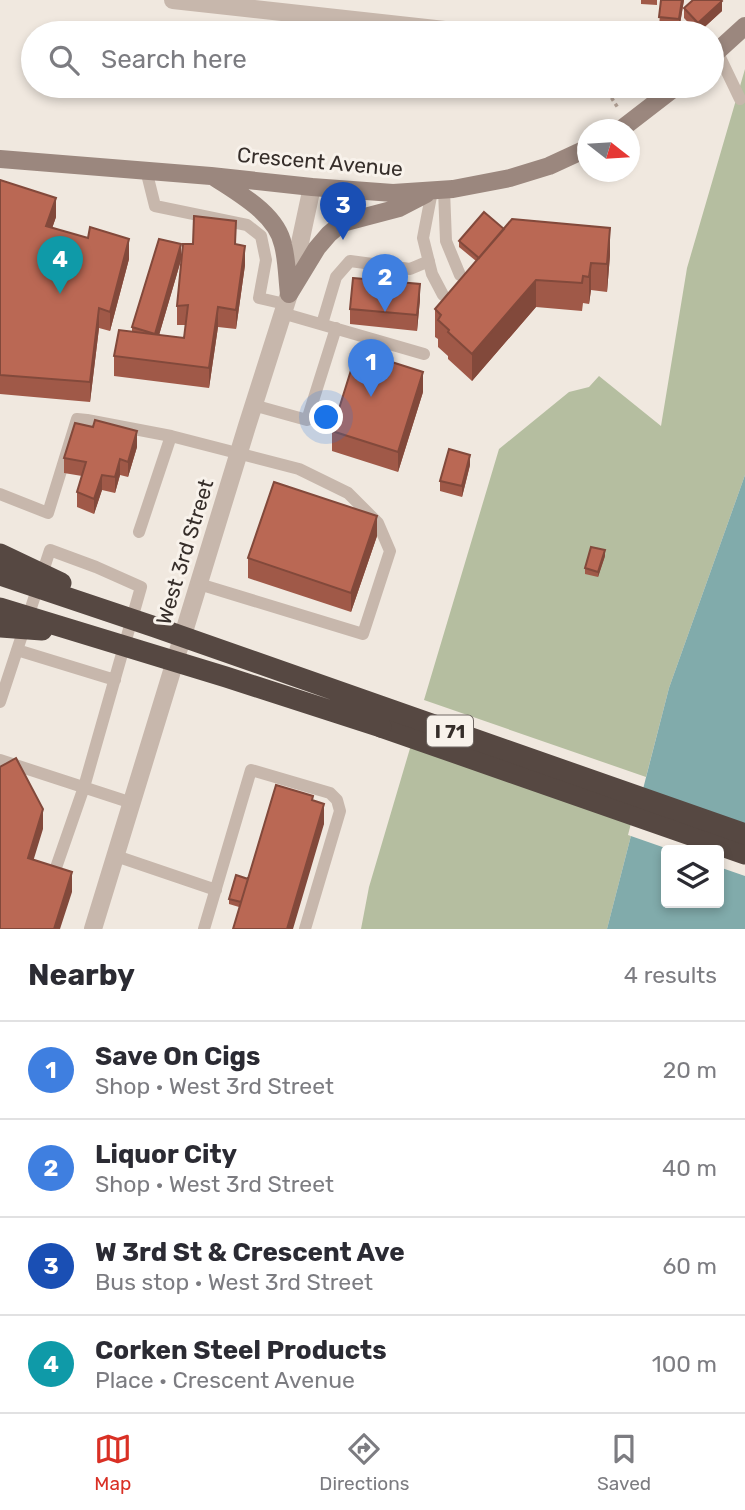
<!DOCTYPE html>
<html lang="en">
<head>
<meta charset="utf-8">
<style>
  :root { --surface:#fff; --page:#f7f7f7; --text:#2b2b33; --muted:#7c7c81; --line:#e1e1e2; --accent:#d93025 }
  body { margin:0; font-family:Rubik,sans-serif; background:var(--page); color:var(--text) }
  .controls { position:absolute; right:21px; bottom:21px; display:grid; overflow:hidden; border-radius:7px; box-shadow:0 4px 10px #0003 }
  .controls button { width:63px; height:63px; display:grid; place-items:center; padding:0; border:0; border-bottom:2px solid var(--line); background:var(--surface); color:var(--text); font:35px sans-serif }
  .compass { position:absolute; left:577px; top:119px; width:63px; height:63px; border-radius:50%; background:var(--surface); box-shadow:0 4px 10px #0003; rotate:107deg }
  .you { position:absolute; left:327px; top:418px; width:24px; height:24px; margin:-18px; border:5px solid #fff; border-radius:50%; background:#1a73e8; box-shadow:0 0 0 10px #1a73e833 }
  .badge { display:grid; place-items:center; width:46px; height:46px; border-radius:50%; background:var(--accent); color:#fff; font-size:23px; font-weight:700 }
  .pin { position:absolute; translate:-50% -58px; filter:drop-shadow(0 2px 4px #0008) }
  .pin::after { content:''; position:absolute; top:37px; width:24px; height:21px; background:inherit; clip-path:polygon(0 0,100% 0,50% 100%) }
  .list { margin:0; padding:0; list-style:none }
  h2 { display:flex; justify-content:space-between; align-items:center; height:91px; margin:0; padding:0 28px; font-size:30px }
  h2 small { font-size:23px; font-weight:400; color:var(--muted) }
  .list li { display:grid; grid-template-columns:46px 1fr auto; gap:21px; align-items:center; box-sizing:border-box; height:98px; padding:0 28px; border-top:2px solid var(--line) }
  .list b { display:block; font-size:26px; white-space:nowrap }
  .list p { margin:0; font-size:23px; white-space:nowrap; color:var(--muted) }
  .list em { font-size:23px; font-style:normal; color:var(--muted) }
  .icon { flex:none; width:38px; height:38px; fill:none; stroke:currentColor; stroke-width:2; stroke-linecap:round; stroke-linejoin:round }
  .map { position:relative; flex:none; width:745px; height:929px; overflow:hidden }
  .search { position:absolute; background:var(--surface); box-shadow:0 4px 10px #0003; left:21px; right:21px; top:21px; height:77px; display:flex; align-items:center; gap:18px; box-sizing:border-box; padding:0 24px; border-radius:38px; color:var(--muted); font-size:26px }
  .sheet { height:483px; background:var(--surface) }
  nav { display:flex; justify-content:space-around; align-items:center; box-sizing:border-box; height:98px; border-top:2px solid var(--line); background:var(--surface); font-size:19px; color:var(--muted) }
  nav a { display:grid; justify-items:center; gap:4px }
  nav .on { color:var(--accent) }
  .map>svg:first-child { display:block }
  .green { fill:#b5bea0 }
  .water { fill:#81abab; fill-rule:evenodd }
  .pier { fill:#f0e8df }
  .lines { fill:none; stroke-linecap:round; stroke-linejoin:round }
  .path { stroke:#b3a296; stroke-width:3.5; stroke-dasharray:3.5 3.5; stroke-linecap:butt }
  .service { stroke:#c7b7ac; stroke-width:12 }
  .tertiary { stroke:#c7b7ac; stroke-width:18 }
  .secondary { stroke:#9b877e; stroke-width:18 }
  .motorway { stroke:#564842; stroke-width:21 }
  .motorway-bridge { stroke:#564842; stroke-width:21 }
  .wall { fill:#a05948 }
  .shaded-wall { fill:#82493b }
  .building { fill:#ba6854; stroke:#82493b; stroke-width:2 }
  .labels { text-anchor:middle; stroke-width:6; stroke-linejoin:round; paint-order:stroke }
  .shield { fill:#f8f2eb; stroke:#706964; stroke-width:2 }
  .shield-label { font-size:19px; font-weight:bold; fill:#362e2a }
  .street-label { font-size:21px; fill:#362e2a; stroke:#f8f2eb }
</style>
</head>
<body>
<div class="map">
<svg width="745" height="929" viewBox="0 0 745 929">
  <rect width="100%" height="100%" fill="#f0e8df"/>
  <!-- green -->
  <path class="green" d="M745,69V475L669,688L646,777L424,700L499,449L569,392L589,387L599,376L661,426L687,268Z
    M411,745L634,824L607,929H361L369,887Z"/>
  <!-- water -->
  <path class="water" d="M745,475V929H607L669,688ZM666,850H719V903H666Z"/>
  <!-- pier -->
  <path class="pier" d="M640,788L745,825V876L719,867V850H671L628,835Z"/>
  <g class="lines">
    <!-- path -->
    <path class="path" d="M604,86L618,108"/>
    <!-- service -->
    <path class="service" d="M717,51L740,99
      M146,170L155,206L247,225L261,236L266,260L259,298L285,304
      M444,190L446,241L460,275
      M432,191L423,238L432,274L443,295
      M282,313L424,354
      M322,324L336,277L350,261L410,269L429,261
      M253,405L307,420L336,328
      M0,494L48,513L77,419L87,420L171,436
      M139,532L171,436L299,469L348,493L378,523L390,551L363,634L199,584
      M17,650L115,680
      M0,702L50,550L96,567L141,587L84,787L51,882
      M0,760L132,803
      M116,856L216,890
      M204,929L251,770L330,793L337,800L340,811L305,929"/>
    <!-- tertiary -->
    <path class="tertiary" d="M173,0L472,33
      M93,929L247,426L289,294L312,187"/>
    <!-- secondary -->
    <path class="secondary" d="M712,56L745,26
      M620,130L677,86
      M0,159L211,176L312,187L393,193L453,189L510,178L549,166L588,148
      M214,177C238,193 277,214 283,245C287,260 287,278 289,294
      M289,294L317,248L329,234L342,223L399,208L426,194"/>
    <!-- motorway -->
    <path class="motorway" d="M381,727L745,854"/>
    <!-- motorway-bridge -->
    <path class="motorway-bridge" d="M0,554L61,583
      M0,575L155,627L745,834
      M0,608L226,677L381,727
      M0,627L42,630"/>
  </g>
  <!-- wall -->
  <path class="wall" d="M641,0H657V5L641,4Z
    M661,0H684L679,30L659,27Z
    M684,8L722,11L698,33L684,18Z
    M0,180L56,217L52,228L129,259L110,331L99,328L90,402L0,394Z
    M459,241L610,255L607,292L591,290L589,304L583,303L582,311L536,307L472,381L448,359V356L438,347V339L435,337V309L476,261L459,247Z
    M236,244L245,265L236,329L218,327L209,388L114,376V356L132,331V327L181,260L159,335L184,338L186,325H177V306Z
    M420,299L417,331L350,324V309Z
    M423,392L398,472L332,451V431Z
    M137,447L128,477L120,475L115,493L102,490L94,514L77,507V492L82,476L64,473V458Z
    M470,465L462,497L440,491V481Z
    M377,536L351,612L248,578V558Z
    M605,556L598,577L585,574V568Z
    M313,800L324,824L239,907L229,904V899L248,879Z"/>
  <!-- shaded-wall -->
  <path class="shaded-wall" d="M682,0H684L679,30V19Z
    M722,1V11L698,33V23Z
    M56,198V217L46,246V226Z
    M610,228V255L607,292V264Z
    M129,239V259L110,331V312Z
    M181,244V260L155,349V334Z
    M245,246V265L236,329V310Z
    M591,263V290L589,304V277Z
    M536,280V307L472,381V354Z
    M420,284V299L417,331V315Z
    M218,307V327L209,388V368Z
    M99,308V328L90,402V382Z
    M423,372V392L398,472V452Z
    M137,431V447L128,477V462Z
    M470,455V465L462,497V486Z
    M120,459V475L115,493V477Z
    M102,475V490L94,514V499Z
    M377,516V536L351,612V593Z
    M605,550V556L598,577V572Z
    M324,804V824L293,929H287Z
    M43,809V829L28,878V858Z
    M72,872V892L60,929H54Z"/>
  <!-- building -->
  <path class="building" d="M661,0H682L679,19L659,17Z
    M693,0H721L722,1L698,23L684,8Z
    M0,180L56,198L46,226L88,238L90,227L129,239L110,312L99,308L90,382L0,375Z
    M484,212L504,229L479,258L459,241Z
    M194,216L236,221L235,244L245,246L236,310L218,307L209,368L114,356L119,330L184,338L188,305L177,306L183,244H193Z
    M512,219L610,228L607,264L591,263L589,277L583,276L582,283L536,280L472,354L448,332L449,330L438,320L441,315L435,309Z
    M159,239L181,244L155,334L132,327Z
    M353,278L420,284L417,315L350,309Z
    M357,351L423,372L398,452L332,431Z
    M95,420L137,431L128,462L120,459L115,477L102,475L94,499L77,492L86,462L64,458L75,423L93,427Z
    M449,449L470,455L462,486L440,481Z
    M274,482L377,516L351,593L248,558Z
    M591,547L605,550L598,572L585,568Z
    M16,758L43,809L28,858L72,872L54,929H0V767Z
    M276,785L313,796L312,800L324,804L287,929H233Z
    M236,875L248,879L241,902L229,899Z"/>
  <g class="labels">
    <!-- shield labels -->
    <rect class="shield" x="427" y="715.5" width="46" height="31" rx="5"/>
    <g class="shield-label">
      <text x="450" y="738">I 71</text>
    </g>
    <!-- street labels -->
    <g class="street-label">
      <text transform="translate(320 162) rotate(5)" y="7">Crescent Avenue</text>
      <text transform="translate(185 552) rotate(-73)" y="7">West 3rd Street</text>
    </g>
  </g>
</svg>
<div class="controls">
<button><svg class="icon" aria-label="layers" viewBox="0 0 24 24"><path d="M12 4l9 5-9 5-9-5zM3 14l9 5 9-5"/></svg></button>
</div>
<svg class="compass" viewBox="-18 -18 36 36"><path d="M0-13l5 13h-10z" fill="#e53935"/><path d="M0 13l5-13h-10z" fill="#7c7c81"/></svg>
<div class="you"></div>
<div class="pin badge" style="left:371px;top:397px;background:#3f7fe0">1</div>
<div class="pin badge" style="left:385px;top:312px;background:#3f7fe0">2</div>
<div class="pin badge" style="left:343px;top:240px;background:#1a4fb4">3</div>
<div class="pin badge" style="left:60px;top:294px;background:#0f9aa8">4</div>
<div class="search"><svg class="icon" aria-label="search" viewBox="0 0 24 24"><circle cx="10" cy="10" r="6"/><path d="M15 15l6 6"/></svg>Search here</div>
</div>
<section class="sheet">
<h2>Nearby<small>4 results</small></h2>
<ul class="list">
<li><span class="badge" style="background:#3f7fe0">1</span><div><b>Save On Cigs</b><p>Shop · West 3rd Street</p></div><em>20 m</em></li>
<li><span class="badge" style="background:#3f7fe0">2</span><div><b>Liquor City</b><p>Shop · West 3rd Street</p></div><em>40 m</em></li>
<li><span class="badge" style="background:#1a4fb4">3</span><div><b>W 3rd St &amp; Crescent Ave</b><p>Bus stop · West 3rd Street</p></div><em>60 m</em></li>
<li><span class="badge" style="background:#0f9aa8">4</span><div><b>Corken Steel Products</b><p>Place · Crescent Avenue</p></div><em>100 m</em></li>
</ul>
</section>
<nav>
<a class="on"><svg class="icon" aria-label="map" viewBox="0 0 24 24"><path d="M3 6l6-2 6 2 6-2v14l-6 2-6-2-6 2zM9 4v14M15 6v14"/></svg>Map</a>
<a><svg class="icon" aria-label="directions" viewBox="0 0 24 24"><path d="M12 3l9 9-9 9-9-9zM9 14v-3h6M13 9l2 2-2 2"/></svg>Directions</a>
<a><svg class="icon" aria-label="saved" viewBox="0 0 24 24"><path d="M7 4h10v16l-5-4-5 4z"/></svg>Saved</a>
</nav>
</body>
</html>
